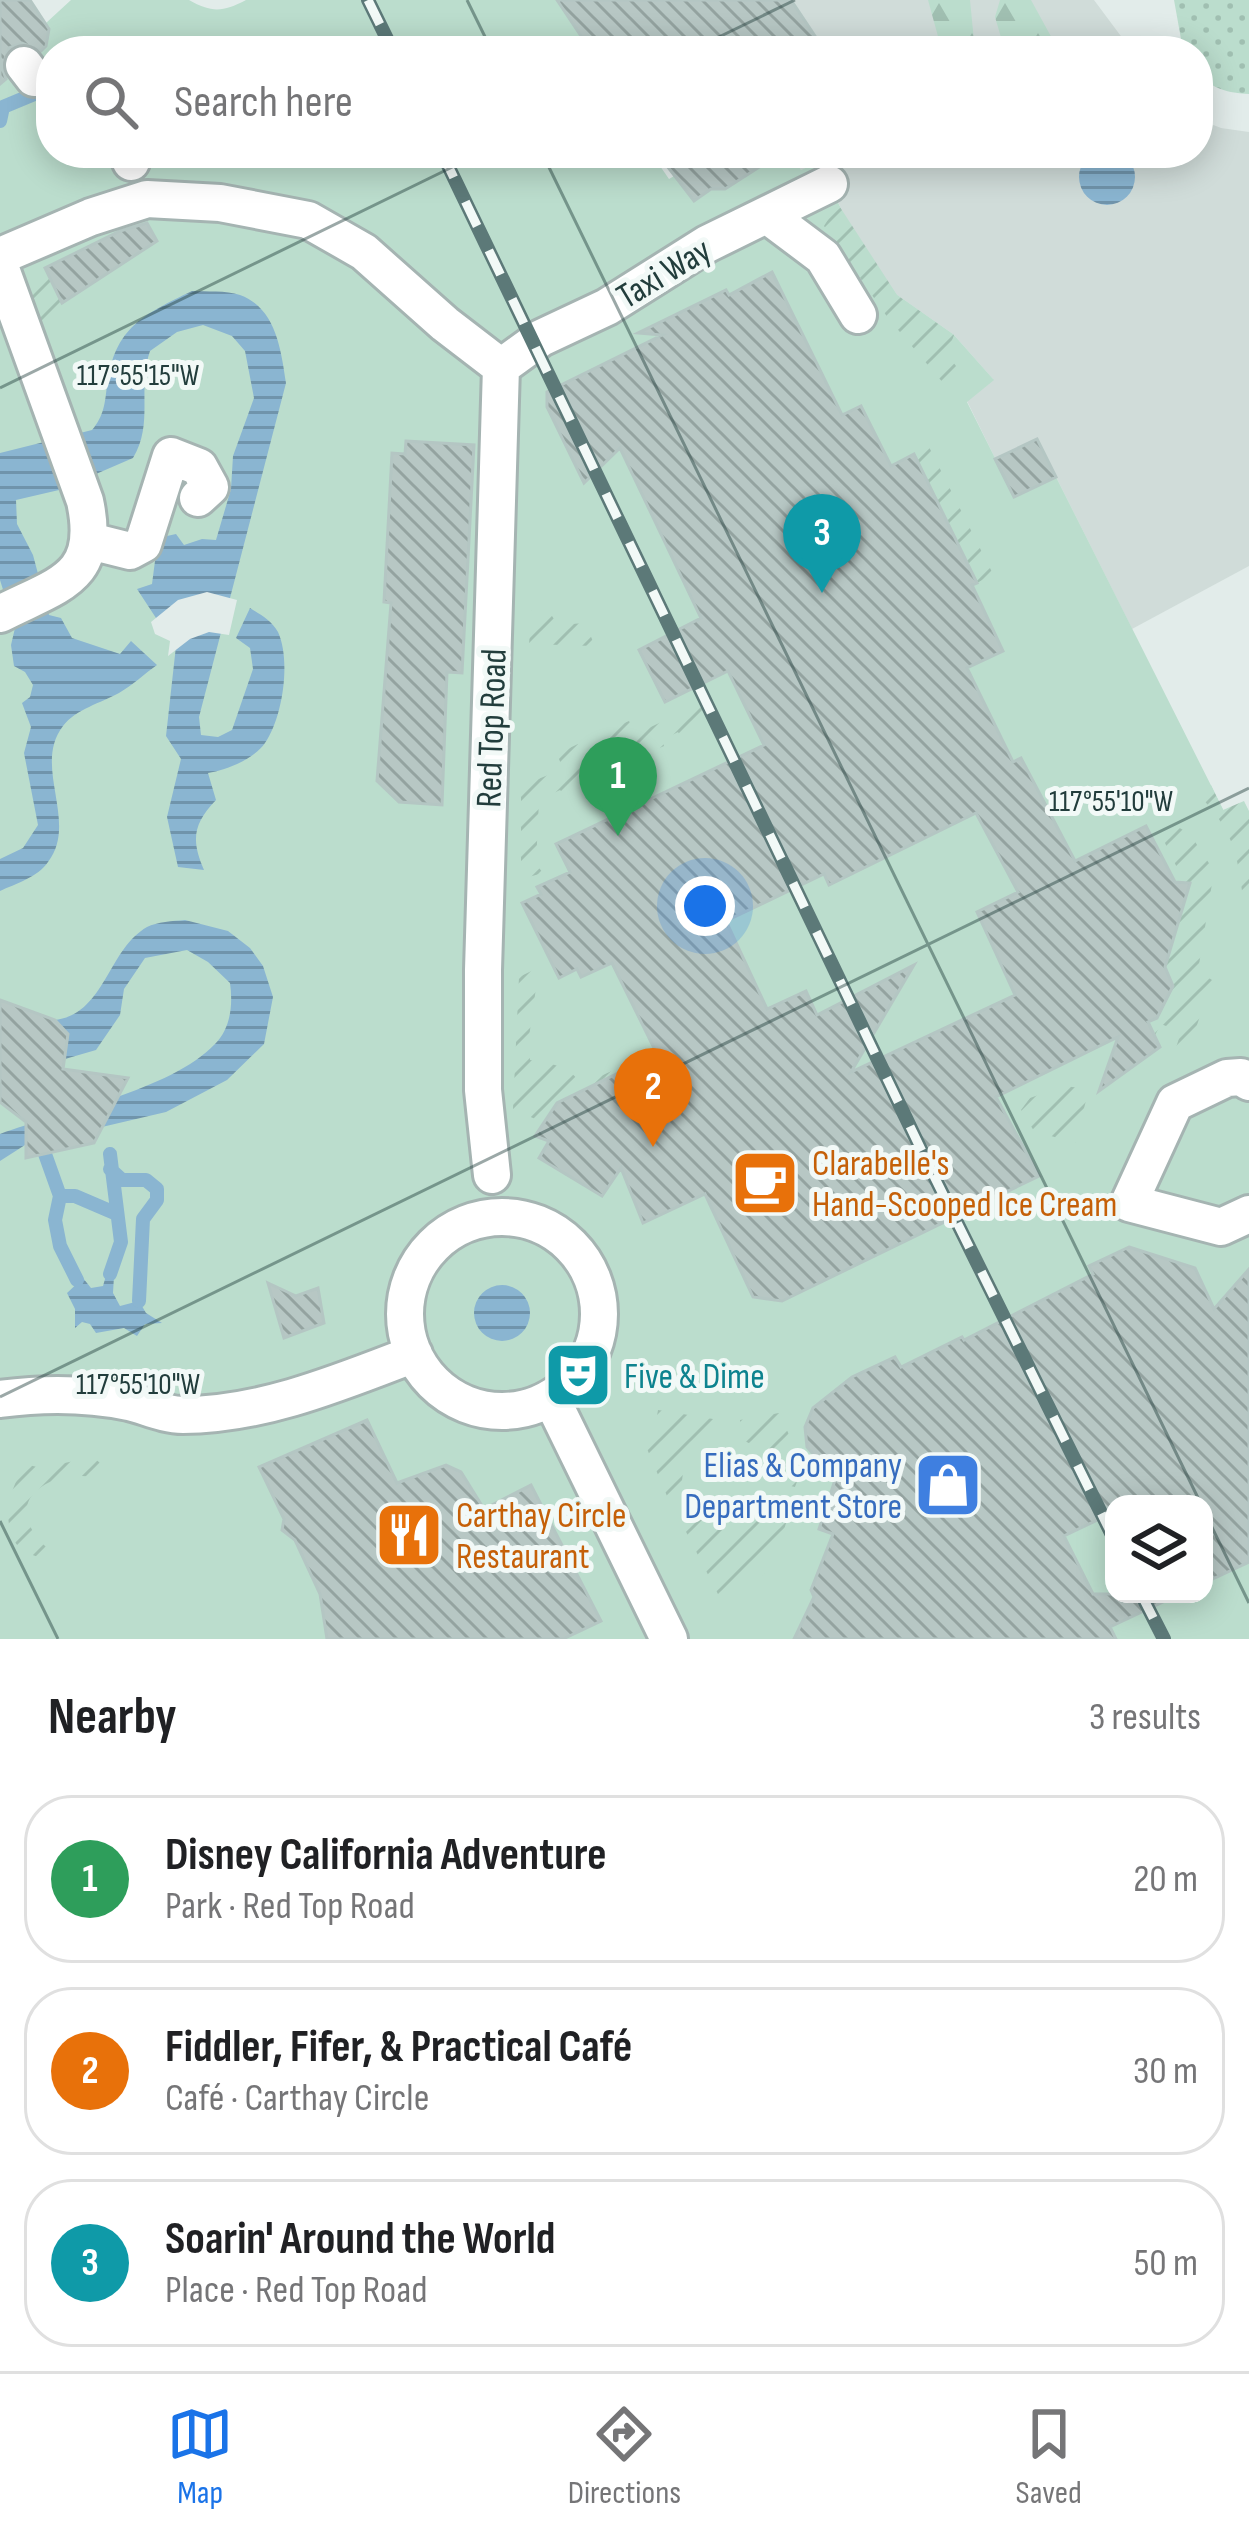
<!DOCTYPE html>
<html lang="en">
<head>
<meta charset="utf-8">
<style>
  :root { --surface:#fff; --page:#f2f2f2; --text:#202124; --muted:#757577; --line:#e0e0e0; --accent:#1a73e8 }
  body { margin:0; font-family:"Sofia Sans Condensed",sans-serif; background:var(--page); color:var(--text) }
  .controls { position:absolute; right:36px; bottom:36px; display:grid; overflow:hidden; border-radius:24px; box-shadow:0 6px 30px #0003 }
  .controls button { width:108px; height:108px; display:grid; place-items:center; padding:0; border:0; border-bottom:3px solid var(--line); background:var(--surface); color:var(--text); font:60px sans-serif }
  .you { position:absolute; left:705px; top:906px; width:42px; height:42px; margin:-30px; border:9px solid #fff; border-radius:50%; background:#1a73e8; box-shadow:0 0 0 18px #1a73e833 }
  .badge { display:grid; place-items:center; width:78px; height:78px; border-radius:50%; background:var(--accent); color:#fff; font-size:39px; font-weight:700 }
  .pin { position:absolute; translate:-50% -99px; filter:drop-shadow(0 3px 6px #0008) }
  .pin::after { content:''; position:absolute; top:63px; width:42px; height:36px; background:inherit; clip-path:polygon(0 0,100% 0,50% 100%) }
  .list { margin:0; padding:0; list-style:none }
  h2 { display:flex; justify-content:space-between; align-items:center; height:156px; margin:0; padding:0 48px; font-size:51px }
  h2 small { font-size:39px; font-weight:400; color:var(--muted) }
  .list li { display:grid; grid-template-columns:78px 1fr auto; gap:36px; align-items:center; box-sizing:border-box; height:168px; margin:0 24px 24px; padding:0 24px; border:3px solid var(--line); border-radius:48px }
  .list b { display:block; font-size:45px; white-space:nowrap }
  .list p { margin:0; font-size:39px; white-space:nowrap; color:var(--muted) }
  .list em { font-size:39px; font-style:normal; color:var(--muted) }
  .icon { flex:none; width:66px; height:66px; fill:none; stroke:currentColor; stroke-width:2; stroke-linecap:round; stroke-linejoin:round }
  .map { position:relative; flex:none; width:1249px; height:1639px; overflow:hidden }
  .search { position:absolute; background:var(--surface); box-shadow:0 6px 30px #0003; left:36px; right:36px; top:36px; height:132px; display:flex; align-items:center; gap:30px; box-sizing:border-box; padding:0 42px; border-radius:48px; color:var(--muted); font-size:45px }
  .sheet { height:732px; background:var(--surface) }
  nav { display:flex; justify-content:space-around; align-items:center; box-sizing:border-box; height:168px; border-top:3px solid var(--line); background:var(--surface); font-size:33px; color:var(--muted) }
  nav a { display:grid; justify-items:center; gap:6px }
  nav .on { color:var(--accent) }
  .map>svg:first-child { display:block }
  .built { fill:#d0dcd9 }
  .grass { fill:url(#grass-dots) }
  .forest { fill:url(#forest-firs) }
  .park { fill:#bbddcd; fill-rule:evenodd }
  .garden { fill:url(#garden-furrows) }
  .water { fill:url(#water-rules) }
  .pier { fill:#e2ecea }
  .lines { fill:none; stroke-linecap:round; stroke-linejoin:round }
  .stream { stroke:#8ab5d1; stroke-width:14 }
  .building { fill:url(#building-back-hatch); stroke:#b4c6c3; stroke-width:3; fill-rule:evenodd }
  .street-casing { stroke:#a5b4b2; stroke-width:42 }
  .street { stroke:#fff; stroke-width:36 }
  .rail-casing { stroke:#5c7978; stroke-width:14 }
  .rail { stroke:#f2f9f7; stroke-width:9; stroke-dasharray:27; stroke-linecap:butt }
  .ticks { fill:none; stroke:#223d3c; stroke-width:3; stroke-opacity:0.45 }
  .labels { text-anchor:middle; stroke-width:10; stroke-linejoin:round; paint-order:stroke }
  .street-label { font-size:36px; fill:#223d3c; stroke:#f2f9f7 }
  .food-label { font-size:36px; fill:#c56008; stroke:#f2f9f7; text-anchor:start }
  .culture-label { font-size:36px; fill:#0d838f; stroke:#f2f9f7; text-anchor:start }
  .shop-label { font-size:36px; fill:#366cbe; stroke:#f2f9f7; text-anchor:end }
  .ticks-label { font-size:30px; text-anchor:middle; fill:#223d3c; stroke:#f2f9f7; stroke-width:10; stroke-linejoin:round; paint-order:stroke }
</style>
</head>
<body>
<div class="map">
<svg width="1249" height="1639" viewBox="0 0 1249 1639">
  <defs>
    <pattern id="grass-dots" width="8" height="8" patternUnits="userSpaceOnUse" patternTransform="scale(3)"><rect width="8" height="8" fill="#bbddcd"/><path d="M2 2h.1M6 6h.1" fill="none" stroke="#a0bfb1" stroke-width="1.8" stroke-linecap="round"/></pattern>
    <pattern id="forest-firs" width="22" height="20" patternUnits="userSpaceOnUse" patternTransform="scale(3)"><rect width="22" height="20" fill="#bbddcd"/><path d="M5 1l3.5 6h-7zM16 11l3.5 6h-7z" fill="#a0bfb1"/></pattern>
    <pattern id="garden-furrows" width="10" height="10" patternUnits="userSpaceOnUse" patternTransform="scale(3)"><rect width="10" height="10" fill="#bbddcd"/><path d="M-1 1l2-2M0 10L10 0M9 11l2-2" fill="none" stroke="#a0bfb1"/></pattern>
    <pattern id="water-rules" width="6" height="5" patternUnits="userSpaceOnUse" patternTransform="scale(3)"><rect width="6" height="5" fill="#8ab5d1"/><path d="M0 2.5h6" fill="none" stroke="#7094ab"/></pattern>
    <pattern id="building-back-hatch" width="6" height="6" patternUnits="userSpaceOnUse" patternTransform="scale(3)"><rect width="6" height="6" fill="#b7c7c4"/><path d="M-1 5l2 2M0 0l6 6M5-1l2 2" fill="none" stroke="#94a3a0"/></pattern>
  </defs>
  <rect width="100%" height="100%" fill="#e2ecea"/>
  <!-- built -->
  <path class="built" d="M557,0H1094L1132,51H591Z
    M1198,119L1221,128L1249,132V566L1132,629L1056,477L1014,497L967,401L993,379L954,335L897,295L850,227L819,163L801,170L791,153H1198Z"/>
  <!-- grass -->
  <path class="grass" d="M1174,0H1249V94C1228,93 1213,89 1198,74V51L1183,50Z"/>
  <!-- forest -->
  <path class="forest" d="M928,0H970L975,51H942Z
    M1000,0H1031L1059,51H1005L995,17Z"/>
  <!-- park -->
  <path class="park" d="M71,0H189C212,13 223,12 246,0H557L591,51H51V153H651L669,179L674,176L694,200L711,189H725L780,153H791L801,170L818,162L850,227L897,295L954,335L994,380L967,402L1014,496L1056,477L1249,861V1639H0V33L37,10L46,23ZM1114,1504H1204V1594H1114Z"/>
  <!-- garden -->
  <path class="garden" d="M838,204L897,295L954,335L947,354L962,374L950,391L888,318L824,226Z
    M47,261L55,263L49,276L58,296L75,294V311L54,331C20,314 28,285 47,261Z
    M929,447L993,574L977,583L914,454Z
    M532,610H548L558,625L585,623L595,646L529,644Z
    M710,699L738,755L733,758L712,716L695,724L696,730L681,737L678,732L662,740L664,746L646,754L643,749L621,760L606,731L629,721L636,734Z
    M578,744L593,774L575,783L577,789L565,795L560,790L539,800L536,864L543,873L521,879V786L563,769L557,754Z
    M1211,785L1223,810L1244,801L1249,811V895L1243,898C1237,849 1232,830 1198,794Z
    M1164,819L1190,834L1214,871L1198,971L1212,980L1188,1052L1180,1053L1175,1051L1181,1032L1161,1024L1155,1035L1151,1031L1173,986L1165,967L1189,885L1184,882L1165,843Z
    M542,966L547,975L537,981L529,1037L530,1060C549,1063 572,1066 581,1085L614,1070L618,1080L571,1102L562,1096L544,1123L513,1109L519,977Z
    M1064,1086L1089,1089L1075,1143L1034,1131L1021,1110L1030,1098Z
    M658,1410L713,1419L716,1439C692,1448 681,1464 682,1489L667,1496L642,1437L655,1428Z
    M779,1413L803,1465L795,1487L774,1482C770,1461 762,1449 743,1440L740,1420Z
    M93,1457L100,1463V1475C87,1478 74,1474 61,1478C11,1493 21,1530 56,1555L53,1562C42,1558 25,1554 18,1546C0,1525 9,1481 29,1465L41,1468Z
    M767,1506L789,1513C772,1569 775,1575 720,1598L680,1520L693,1514C722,1537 744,1533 767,1506Z"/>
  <!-- water -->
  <path class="water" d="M1079 177a28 28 0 1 1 56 0a28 28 0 1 1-56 0Z
    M192,291C206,292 226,290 240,295C276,308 281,350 286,383L199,717L201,735L218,737L232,730L253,669L250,648L236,638L250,608C261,615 271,620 278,632C291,660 283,717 265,743C254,759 227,770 208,773L216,800C193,824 191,840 204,870L178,867L167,817L181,759L166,736L177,637L156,618L137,589L152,584L158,538L176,534L184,545L202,539L216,540L231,489L233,456L254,398L245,351L232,336L203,325L177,332L150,351C137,390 154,423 133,458L59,490L16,500L17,524L33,555L49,615L61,618L72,638L120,654L131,641L157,665C144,674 133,685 119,693C101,703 76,709 63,726C32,766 79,822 48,862C38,877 15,884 0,891V859L23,848L38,825L24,753L31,727L22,703L30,697L33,685L25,672L14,666L11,645L15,628L0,580V453L92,430C104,416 105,403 107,385C115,327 143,315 192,291Z
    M185,920L228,931L250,948L263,966L273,997L264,1044L227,1080L166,1112L25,1145L0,1161V1134C62,1111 170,1091 215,1044C231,1028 233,1004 230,983L208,962L187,950L145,958L124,989L120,1015L96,1050L65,1059L0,1058L15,1017C27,1018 41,1021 54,1020C105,1015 107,950 147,927C157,922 173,921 185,920Z
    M107,1272L114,1276L113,1293L120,1306L139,1301L146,1313L162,1323L145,1324L137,1336L124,1328L96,1333L90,1324L82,1322L75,1328V1309L67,1293L83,1278L91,1288L103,1286Z
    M474 1313a28 28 0 1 1 56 0a28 28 0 1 1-56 0Z"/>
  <!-- pier -->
  <path class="pier" d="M207,592L237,600L229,635L209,632L190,639L168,656L170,641L155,634L151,622L178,600Z"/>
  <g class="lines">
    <!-- stream -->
    <path class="stream" d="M0,121L3,107L51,87
      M45,1154L60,1196L55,1220L60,1246L77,1280
      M110,1169L122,1180H146L157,1189V1200L143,1219L139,1301
      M60,1196H75L117,1214
      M110,1274L121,1242L110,1154"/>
  </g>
  <!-- building -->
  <path class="building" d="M0,0H30L49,29L46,46L41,51L22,43L9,48L2,67L6,79L0,84Z
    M557,0H791L825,51H591Z
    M657,153H781L725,189H711L694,201Z
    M147,223L157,241L62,303L45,268L120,231Z
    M772,272L842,415L861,406L891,466L914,454L977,583L972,585L1003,651L967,668L1013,762L1021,758L1075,861L1146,826L1175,882L1190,883L1165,967L1173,986L1157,1018L1148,1022L1160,1047L1099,1091L1118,1037L996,1097L1039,1176L782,1301L753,1297L705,1194L643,1223L621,1168L602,1196L539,1158L549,1141L535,1136L557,1103L657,1054L612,963L581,977L577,969L559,978L522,903L541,894L537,887L570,872L556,844L764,745L728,671L665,702L639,650L701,618L620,448L584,483L547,407V392L662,335L638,333L726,290L729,295ZM976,813L1018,892L977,912L1015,995L851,1072L914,965L817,1015L806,991L767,1009L726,921L824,874L829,885Z
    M1037,439L1056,477L1014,497L995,459Z
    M406,441L474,445L462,673L447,672L442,805L399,802L377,781L391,603L384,602L392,453L405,454Z
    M0,1000L55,1020L68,1034L63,1069L128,1078L94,1143L26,1158V1122L0,1102Z
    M1129,1247L1195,1268L1214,1309L1249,1269V1562L1204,1583V1504H1114V1512L1064,1536L1093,1594H1180L1110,1627L1116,1639H794L814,1597L811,1590L833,1534L819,1529L835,1480L807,1447L805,1427L813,1408L852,1377L895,1357L901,1367L962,1337L964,1340L1093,1274L1089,1266Z
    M268,1283L296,1296L318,1288L324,1323L284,1338Z
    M367,1420L397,1483L446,1465L461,1472L484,1509L531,1485L601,1621L563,1639H327L320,1594L295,1540L282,1530L284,1519L259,1467Z"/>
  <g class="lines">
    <defs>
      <path id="street" d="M24,65L34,78
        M127,153L131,162
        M767,215L823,257L858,315
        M0,256L91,217L147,199L220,203L308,220L364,252L445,324L501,367
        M0,266L85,501C102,579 58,584 0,614
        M501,367L541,338L607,307L707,244L829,184
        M90,541L130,551L143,544L171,456L199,467L210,487L198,498
        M1249,1082L1241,1077L1227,1078L1175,1103L1129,1203L1221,1227L1249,1214
        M492,1175L483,1090V970L501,367
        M405 1314a97 97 0 1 1 194 0a97 97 0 1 1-194 0Z
        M551,1398L669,1639
        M0,1399C44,1393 85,1393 129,1402C146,1406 164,1415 183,1415C262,1415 341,1382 414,1354"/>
    </defs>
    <!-- street casing -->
    <use href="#street" class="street-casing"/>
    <!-- street -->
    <use href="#street" class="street"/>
    <defs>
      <path id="rail" d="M368,0L393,51
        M442,153L930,1168L1114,1539
        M1141,1594L1164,1639"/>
    </defs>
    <!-- rail casing -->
    <use href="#rail" class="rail-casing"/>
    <!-- rail -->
    <use href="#rail" class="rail"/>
  </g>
  <!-- ticks -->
  <path class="ticks" d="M467,0L492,51M690,51L795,0M542,153L1201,1504M0,388L481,153M0,1397L1249,788M1204,1511L1249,1603M0,1521L58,1639"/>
  <!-- icons -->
  <defs>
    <symbol id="cafe-square" viewBox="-11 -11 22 22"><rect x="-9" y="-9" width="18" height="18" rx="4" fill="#e8710a" stroke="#f2f9f7"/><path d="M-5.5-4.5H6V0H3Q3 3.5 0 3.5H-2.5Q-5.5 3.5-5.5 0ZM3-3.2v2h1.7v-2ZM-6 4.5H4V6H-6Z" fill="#fff"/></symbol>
    <symbol id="theatre-square" viewBox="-11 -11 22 22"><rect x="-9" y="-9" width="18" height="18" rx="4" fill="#0f9aa8" stroke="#f2f9f7"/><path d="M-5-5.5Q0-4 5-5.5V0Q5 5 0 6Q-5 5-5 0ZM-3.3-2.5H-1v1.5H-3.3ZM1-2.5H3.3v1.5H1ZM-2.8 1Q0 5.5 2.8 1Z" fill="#fff"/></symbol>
    <symbol id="shop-square" viewBox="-11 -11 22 22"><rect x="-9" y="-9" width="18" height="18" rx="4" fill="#3f7fe0" stroke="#f2f9f7"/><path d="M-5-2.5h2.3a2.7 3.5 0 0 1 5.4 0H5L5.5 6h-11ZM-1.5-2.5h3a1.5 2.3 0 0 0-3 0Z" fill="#fff"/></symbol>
    <symbol id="restaurant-square" viewBox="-11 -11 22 22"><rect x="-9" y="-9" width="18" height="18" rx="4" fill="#e8710a" stroke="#f2f9f7"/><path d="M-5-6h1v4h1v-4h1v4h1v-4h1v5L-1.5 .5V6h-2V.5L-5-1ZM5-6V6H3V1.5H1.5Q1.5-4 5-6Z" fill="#fff"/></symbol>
  </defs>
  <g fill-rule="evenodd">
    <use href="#cafe-square" x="727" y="1145" width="76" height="76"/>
    <use href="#theatre-square" x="540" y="1337" width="76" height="76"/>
    <use href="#shop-square" x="910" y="1447" width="76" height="76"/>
    <use href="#restaurant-square" x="371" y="1497" width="76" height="76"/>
  </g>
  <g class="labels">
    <!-- street labels -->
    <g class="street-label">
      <text transform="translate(663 272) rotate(-31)" y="13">Taxi Way</text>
      <text transform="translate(490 728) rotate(-88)" y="13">Red Top Road</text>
    </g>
    <!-- food labels -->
    <g class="food-label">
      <text x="812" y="1175">Clarabelle's<tspan x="812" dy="41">Hand-Scooped Ice Cream</tspan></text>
      <text x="456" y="1527">Carthay Circle<tspan x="456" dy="41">Restaurant</tspan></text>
    </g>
    <!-- culture labels -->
    <g class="culture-label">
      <text x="624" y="1388">Five &amp; Dime</text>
    </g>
    <!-- shop labels -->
    <g class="shop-label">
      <text x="902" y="1477">Elias &amp; Company<tspan x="902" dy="41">Department Store</tspan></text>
    </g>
  </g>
  <g class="ticks-label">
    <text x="138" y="385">117°55'15"W</text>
    <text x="1111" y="811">117°55'10"W</text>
    <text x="138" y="1394">117°55'10"W</text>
  </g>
</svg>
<div class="controls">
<button><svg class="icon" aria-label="layers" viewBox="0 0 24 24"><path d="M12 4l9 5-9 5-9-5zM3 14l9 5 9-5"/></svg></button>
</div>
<div class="you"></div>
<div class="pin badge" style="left:618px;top:836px;background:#2e9e5b">1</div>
<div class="pin badge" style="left:653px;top:1147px;background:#e8710a">2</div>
<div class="pin badge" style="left:822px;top:593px;background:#0f9aa8">3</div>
<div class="search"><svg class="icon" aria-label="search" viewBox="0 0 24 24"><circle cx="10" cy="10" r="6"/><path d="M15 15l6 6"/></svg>Search here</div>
</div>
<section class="sheet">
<h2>Nearby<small>3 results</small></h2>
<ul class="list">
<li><span class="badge" style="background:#2e9e5b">1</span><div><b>Disney California Adventure</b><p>Park · Red Top Road</p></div><em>20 m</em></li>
<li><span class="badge" style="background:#e8710a">2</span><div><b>Fiddler, Fifer, &amp; Practical Café</b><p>Café · Carthay Circle</p></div><em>30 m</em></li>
<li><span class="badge" style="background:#0f9aa8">3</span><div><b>Soarin' Around the World</b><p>Place · Red Top Road</p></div><em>50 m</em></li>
</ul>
</section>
<nav>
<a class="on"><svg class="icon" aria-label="map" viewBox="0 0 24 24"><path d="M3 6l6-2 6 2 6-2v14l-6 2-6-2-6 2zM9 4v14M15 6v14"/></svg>Map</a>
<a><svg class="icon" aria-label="directions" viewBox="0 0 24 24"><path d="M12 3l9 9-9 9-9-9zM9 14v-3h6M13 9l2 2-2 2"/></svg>Directions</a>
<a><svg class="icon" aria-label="saved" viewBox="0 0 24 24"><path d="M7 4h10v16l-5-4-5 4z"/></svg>Saved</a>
</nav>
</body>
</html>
